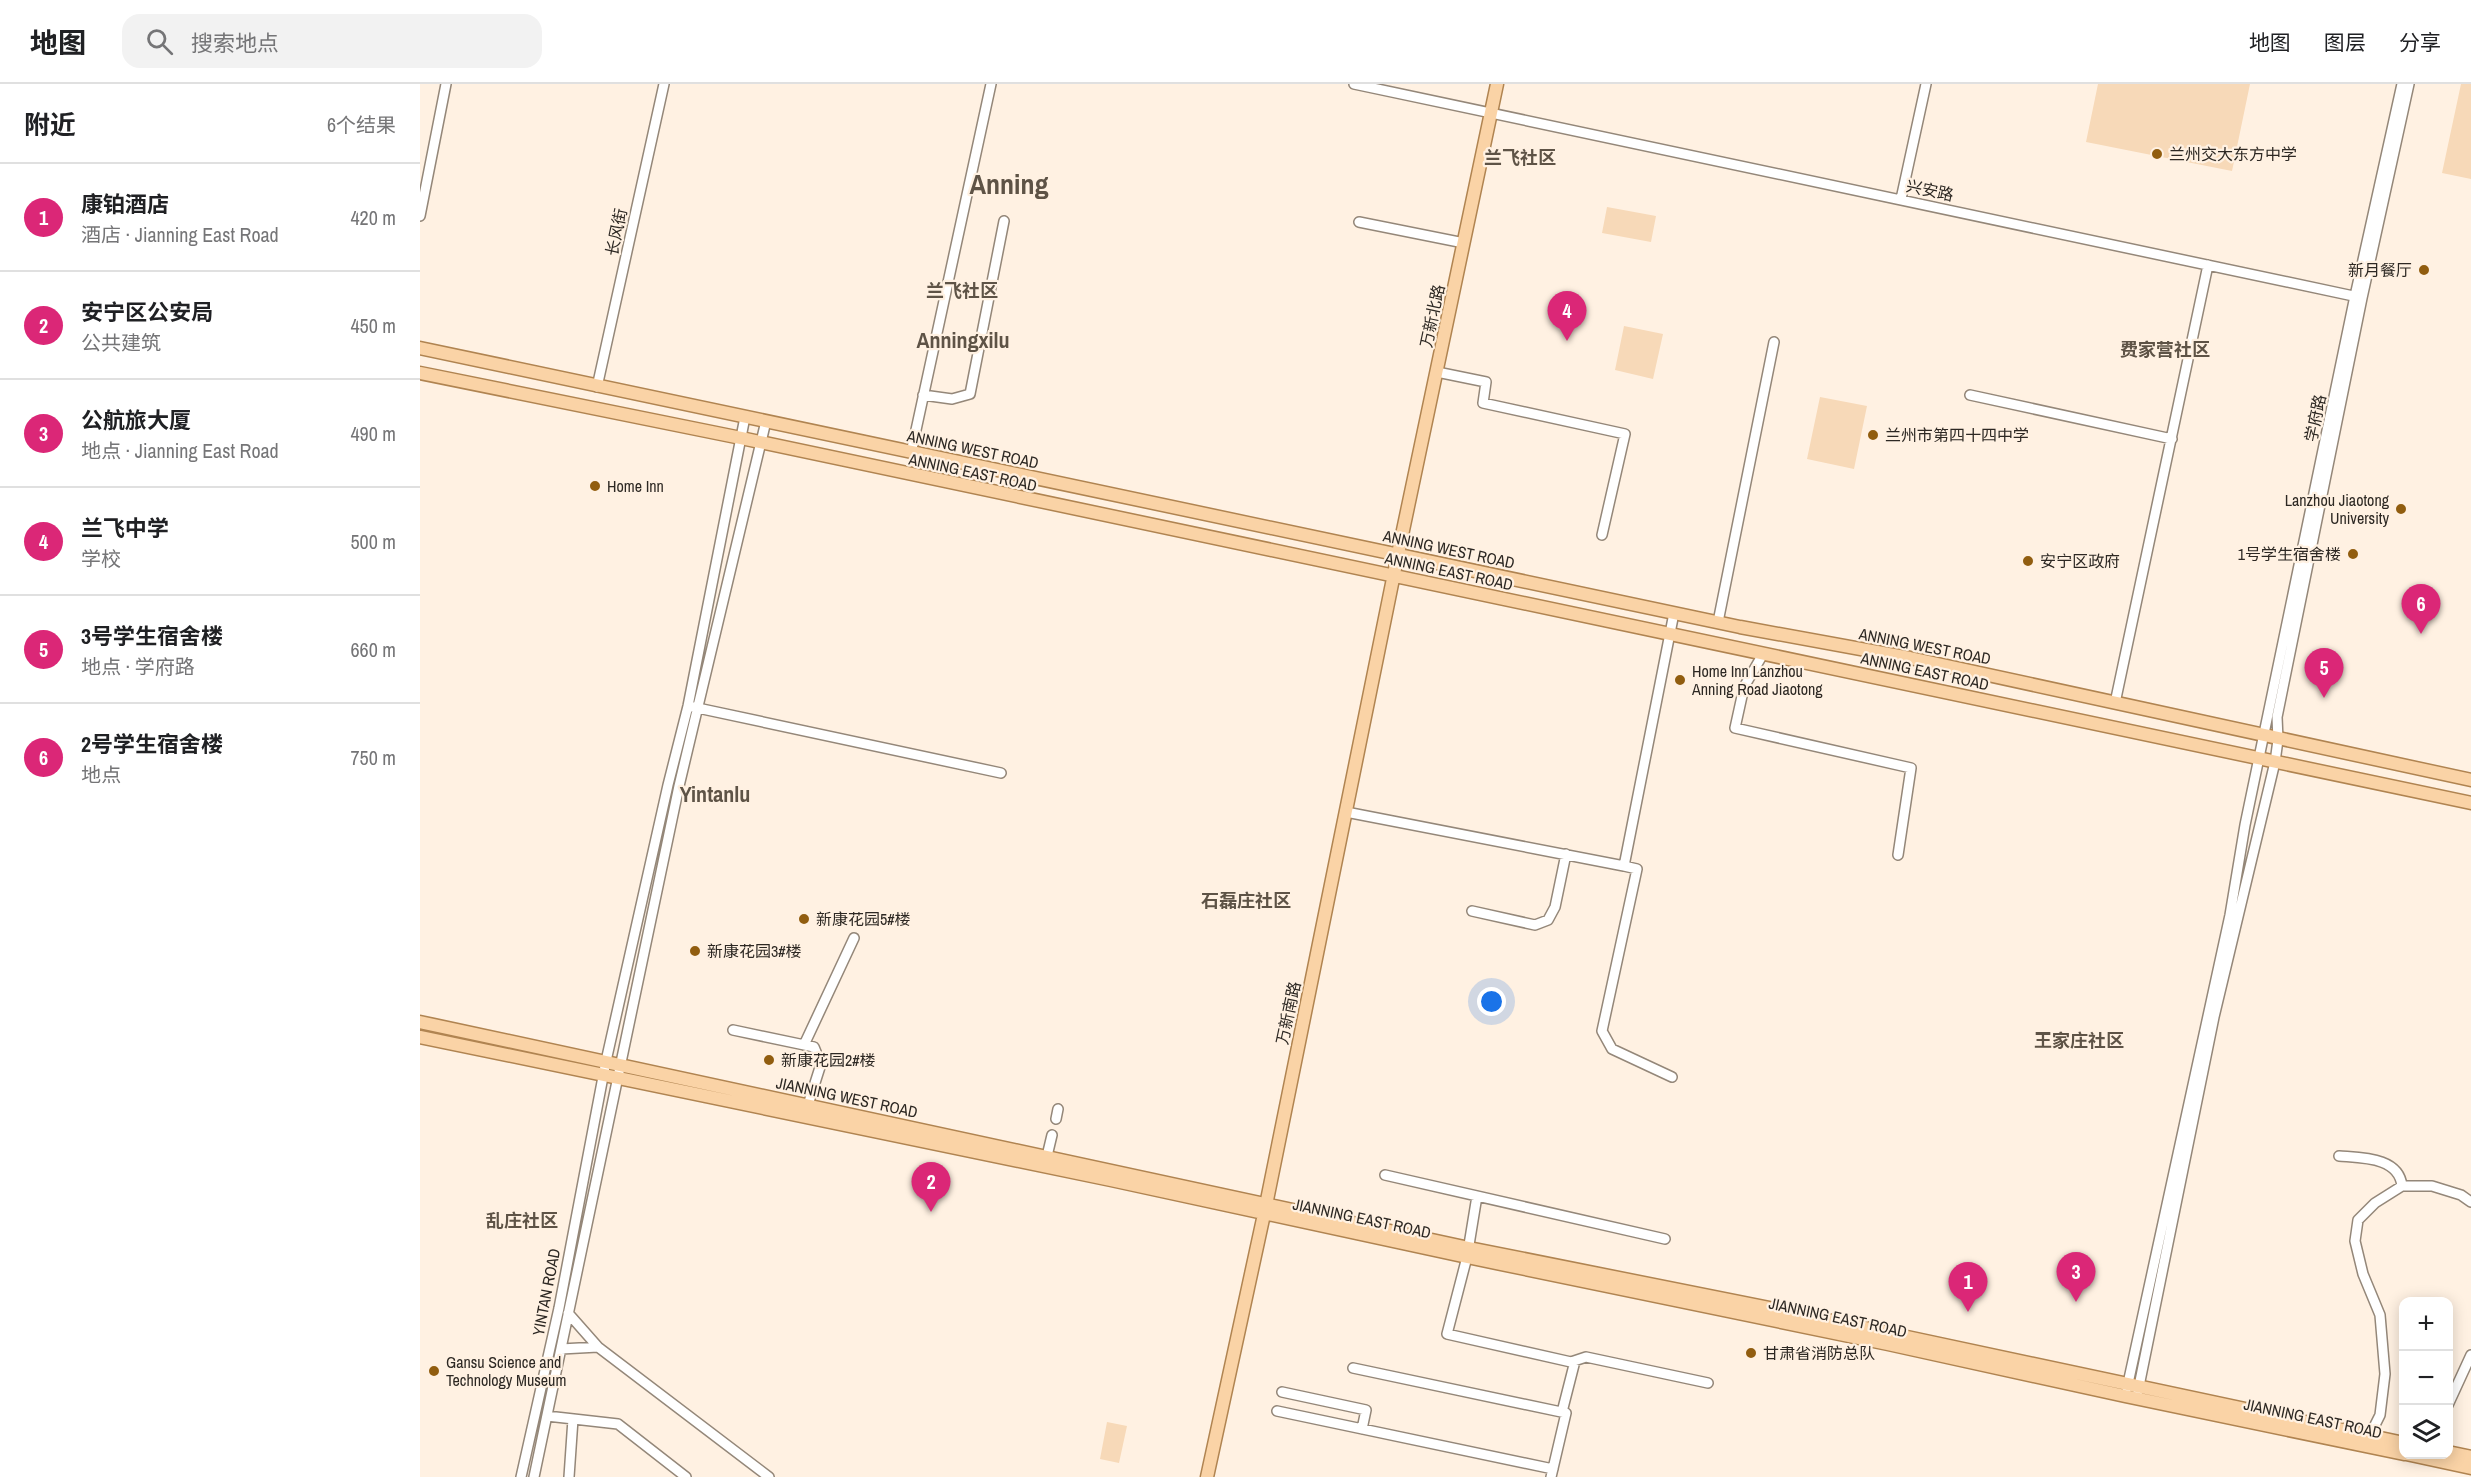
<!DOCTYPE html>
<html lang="zh">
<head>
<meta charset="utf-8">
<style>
  :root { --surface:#fff; --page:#f2f2f2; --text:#202124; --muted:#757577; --line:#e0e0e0; --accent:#db2777 }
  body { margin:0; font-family:"Archivo Narrow","Noto Sans SC",sans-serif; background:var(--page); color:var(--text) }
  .controls { position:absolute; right:18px; bottom:18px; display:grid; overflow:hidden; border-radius:12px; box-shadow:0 3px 15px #0003 }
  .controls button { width:54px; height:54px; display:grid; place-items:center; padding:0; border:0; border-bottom:2px solid var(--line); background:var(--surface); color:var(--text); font:30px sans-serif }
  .you { position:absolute; left:1072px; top:918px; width:21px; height:21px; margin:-15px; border:4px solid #fff; border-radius:50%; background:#1a73e8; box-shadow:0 0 0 9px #1a73e833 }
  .badge { display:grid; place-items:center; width:39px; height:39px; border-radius:50%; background:var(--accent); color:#fff; font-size:20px; font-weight:700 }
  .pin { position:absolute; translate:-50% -50px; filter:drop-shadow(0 2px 3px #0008) }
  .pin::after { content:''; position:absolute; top:32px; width:21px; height:18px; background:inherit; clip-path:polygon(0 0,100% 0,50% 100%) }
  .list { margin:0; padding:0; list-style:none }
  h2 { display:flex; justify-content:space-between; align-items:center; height:78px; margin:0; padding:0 24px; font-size:26px }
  h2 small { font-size:20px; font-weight:400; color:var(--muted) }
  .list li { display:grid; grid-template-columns:39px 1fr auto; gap:18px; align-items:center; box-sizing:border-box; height:108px; padding:0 24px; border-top:2px solid var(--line) }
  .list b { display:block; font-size:22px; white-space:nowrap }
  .list p { margin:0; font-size:20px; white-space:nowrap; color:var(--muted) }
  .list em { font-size:20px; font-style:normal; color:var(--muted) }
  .icon { flex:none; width:33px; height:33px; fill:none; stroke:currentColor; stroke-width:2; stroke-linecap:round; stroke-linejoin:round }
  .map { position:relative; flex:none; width:2051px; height:1393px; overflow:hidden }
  header { display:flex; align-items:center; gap:36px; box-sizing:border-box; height:84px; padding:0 30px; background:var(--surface); border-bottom:2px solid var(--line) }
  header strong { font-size:28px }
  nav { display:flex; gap:33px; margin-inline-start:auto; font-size:21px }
  .search { width:420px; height:54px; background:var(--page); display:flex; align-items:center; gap:15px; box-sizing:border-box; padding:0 21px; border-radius:18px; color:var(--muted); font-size:22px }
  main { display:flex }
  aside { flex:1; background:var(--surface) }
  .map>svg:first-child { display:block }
  .green { fill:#f7d9b8 }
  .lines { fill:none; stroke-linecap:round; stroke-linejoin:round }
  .minor-casing { stroke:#948779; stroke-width:12 }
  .major-casing { stroke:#b08451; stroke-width:15 }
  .minor { stroke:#fff; stroke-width:9 }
  .major { stroke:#fad3a6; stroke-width:12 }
  .poi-dot { fill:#915d0f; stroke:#fff1e2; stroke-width:2 }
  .labels { text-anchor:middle; stroke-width:4.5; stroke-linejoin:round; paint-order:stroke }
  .poi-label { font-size:16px; fill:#2d2823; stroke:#fff1e2; text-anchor:start }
  .street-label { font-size:16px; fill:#2d2823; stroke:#fff1e2 }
  .neighbourhood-label { font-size:18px; font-weight:bold; fill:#5e5346; stroke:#fff1e2 }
  .district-label { font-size:22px; font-weight:bold; fill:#5e5346; stroke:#fff1e2 }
  .town-label { font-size:28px; font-weight:bold; fill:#5e5346; stroke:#fff1e2 }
</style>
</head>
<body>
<header>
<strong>地图</strong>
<div class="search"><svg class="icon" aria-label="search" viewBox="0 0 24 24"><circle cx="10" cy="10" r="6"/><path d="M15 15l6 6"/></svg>搜索地点</div>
<nav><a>地图</a><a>图层</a><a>分享</a></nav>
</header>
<main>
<aside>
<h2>附近<small>6个结果</small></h2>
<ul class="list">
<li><span class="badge">1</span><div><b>康铂酒店</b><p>酒店 · Jianning East Road</p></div><em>420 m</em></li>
<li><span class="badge">2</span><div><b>安宁区公安局</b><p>公共建筑</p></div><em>450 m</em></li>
<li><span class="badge">3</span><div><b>公航旅大厦</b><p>地点 · Jianning East Road</p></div><em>490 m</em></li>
<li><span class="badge">4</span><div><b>兰飞中学</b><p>学校</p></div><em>500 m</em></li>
<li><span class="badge">5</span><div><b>3号学生宿舍楼</b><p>地点 · 学府路</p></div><em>660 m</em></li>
<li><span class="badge">6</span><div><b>2号学生宿舍楼</b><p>地点</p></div><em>750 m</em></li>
</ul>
</aside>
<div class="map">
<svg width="2051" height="1393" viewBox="0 0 2051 1393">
  <rect width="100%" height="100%" fill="#fff1e2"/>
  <!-- green -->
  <path class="green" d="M1678,0H1830L1812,87L1666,58Z
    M2041,0H2051V95L2022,89Z
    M1187,123L1236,132L1231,158L1182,149Z
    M1204,242L1243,250L1233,295L1195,286Z
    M1400,313L1447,322L1434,385L1387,375Z
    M687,1338L707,1342L699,1379L680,1375Z"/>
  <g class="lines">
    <defs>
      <path id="minor" d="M934,0L1938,213
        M1481,115L1506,0
        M0,132L26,0
        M939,138L1044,159
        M1017,288L1066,298L1063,319L1205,350L1182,451
        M177,303L244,0
        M503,311L532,315L550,310L584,137
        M1550,311L1752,355
        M491,369L571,0
        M1298,538L1354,258
        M1343,570L1324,603L1315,644L1491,684L1478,771
        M1695,619L1788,181
        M273,623L581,689
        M926,728L1204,782L1254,529
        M1204,782L1217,785L1182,947L1192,965L1252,993
        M1052,827L1115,841L1128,836L1135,823L1146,770
        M313,946L394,963L401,980L388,1021
        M384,961L434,854
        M636,1035L638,1025
        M627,1072L632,1051
        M1919,1072C1942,1074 1979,1073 1982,1102
        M965,1091L1245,1155
        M1057,1112L1047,1173L1027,1250L1151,1278L1166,1273L1288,1299
        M148,1229L178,1263L349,1393
        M141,1265L178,1263
        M933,1284L1146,1329L1131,1393
        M1707,1304L1810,831L1825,741L1935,212L1982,0
        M1718,1307L1794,933L1855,678L1858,656L1857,633L1942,214L1989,0
        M862,1308L946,1326L942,1345
        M2028,1321L2051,1271
        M857,1327L1133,1385
        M1142,1328L1155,1277
        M127,1332L198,1340L266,1393
        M1950,1351L1960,1331L1965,1290L1960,1231L1943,1190L1935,1157L1938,1136L1955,1119L1982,1102H2012L2041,1111L2051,1118
        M101,1393L139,1224L186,977L248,701L268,622L325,333
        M114,1393L259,702L346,337
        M149,1393L153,1335"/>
      <path id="major" d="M0,264L1320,543L1490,574L2051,696
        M0,289L321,354L2051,719
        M0,938L1049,1164L1384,1231L1984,1359
        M0,953L691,1096L1047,1173L1468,1260L1705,1312L1984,1370
        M2028,1368L2051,1373
        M1986,1370L2051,1384
        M787,1393L846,1121L978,470L1077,0"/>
    </defs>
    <!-- minor casing -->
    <use href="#minor" class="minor-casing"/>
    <!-- major casing -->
    <use href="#major" class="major-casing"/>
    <!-- minor -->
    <use href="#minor" class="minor"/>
    <!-- major -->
    <use href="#major" class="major"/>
  </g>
  <!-- markers -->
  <g class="poi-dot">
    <circle cx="1737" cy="70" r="6"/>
    <circle cx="2004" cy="186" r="6"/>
    <circle cx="1453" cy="351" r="6"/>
    <circle cx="175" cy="402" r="6"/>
    <circle cx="1981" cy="425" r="6"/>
    <circle cx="1933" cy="470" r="6"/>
    <circle cx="1608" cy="477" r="6"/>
    <circle cx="1260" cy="596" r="6"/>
    <circle cx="384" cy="835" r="6"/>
    <circle cx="275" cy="867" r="6"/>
    <circle cx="349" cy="976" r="6"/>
    <circle cx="1331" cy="1269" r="6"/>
    <circle cx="14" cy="1287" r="6"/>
  </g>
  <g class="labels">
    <!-- poi labels -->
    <g class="poi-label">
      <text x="1749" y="76">兰州交大东方中学</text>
      <text x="1992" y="192" text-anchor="end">新月餐厅</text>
      <text x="1465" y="357">兰州市第四十四中学</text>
      <text x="187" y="408">Home Inn</text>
      <text x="1969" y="422" text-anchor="end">Lanzhou Jiaotong<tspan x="1969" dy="18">University</tspan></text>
      <text x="1921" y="476" text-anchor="end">1号学生宿舍楼</text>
      <text x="1620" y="483">安宁区政府</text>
      <text x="1272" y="593">Home Inn Lanzhou<tspan x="1272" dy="18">Anning Road Jiaotong</tspan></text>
      <text x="396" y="841">新康花园5#楼</text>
      <text x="287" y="873">新康花园3#楼</text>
      <text x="361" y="982">新康花园2#楼</text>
      <text x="1343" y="1275">甘肃省消防总队</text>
      <text x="26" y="1284">Gansu Science and<tspan x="26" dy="18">Technology Museum</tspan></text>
    </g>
    <!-- street labels -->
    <g class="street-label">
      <text transform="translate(1510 106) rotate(12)" y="6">兴安路</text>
      <text transform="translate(196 148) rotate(-78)" y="6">长风街</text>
      <text transform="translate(1012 232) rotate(-78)" y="6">万新北路</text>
      <text transform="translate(1895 334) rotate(-78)" y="6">学府路</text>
      <text transform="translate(553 365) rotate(12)" y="6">ANNING WEST ROAD</text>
      <text transform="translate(553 388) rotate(12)" y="6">ANNING EAST ROAD</text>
      <text transform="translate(1029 465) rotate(12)" y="6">ANNING WEST ROAD</text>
      <text transform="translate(1029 487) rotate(12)" y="6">ANNING EAST ROAD</text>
      <text transform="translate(1505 562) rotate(11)" y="6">ANNING WEST ROAD</text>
      <text transform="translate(1505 587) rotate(12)" y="6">ANNING EAST ROAD</text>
      <text transform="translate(868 929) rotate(-78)" y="6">万新南路</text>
      <text transform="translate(427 1013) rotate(12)" y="6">JIANNING WEST ROAD</text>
      <text transform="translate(942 1134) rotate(12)" y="6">JIANNING EAST ROAD</text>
      <text transform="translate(126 1208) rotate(-79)" y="6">YINTAN ROAD</text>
      <text transform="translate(1418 1233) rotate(12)" y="6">JIANNING EAST ROAD</text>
      <text transform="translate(1893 1334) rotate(12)" y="6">JIANNING EAST ROAD</text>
    </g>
    <!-- neighbourhood labels -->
    <g class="neighbourhood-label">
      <text x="1100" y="80">兰飞社区</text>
      <text x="542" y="213">兰飞社区</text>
      <text x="1745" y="272">费家营社区</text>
      <text x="826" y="823">石磊庄社区</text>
      <text x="1659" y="963">王家庄社区</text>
      <text x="102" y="1143">乱庄社区</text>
    </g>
    <!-- district labels -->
    <g class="district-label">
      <text x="543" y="264">Anningxilu</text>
      <text x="295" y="718">Yintanlu</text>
    </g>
    <!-- town labels -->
    <g class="town-label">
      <text x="589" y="110">Anning</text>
    </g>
  </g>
</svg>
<div class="controls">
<button>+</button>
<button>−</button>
<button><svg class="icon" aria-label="layers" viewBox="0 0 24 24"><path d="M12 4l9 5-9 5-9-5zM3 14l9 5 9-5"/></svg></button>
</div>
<div class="you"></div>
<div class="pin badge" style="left:1548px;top:1228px">1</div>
<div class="pin badge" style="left:511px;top:1128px">2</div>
<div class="pin badge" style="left:1656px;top:1218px">3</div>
<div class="pin badge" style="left:1147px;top:257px">4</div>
<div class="pin badge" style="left:1904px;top:614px">5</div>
<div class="pin badge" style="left:2001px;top:550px">6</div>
</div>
</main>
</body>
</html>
